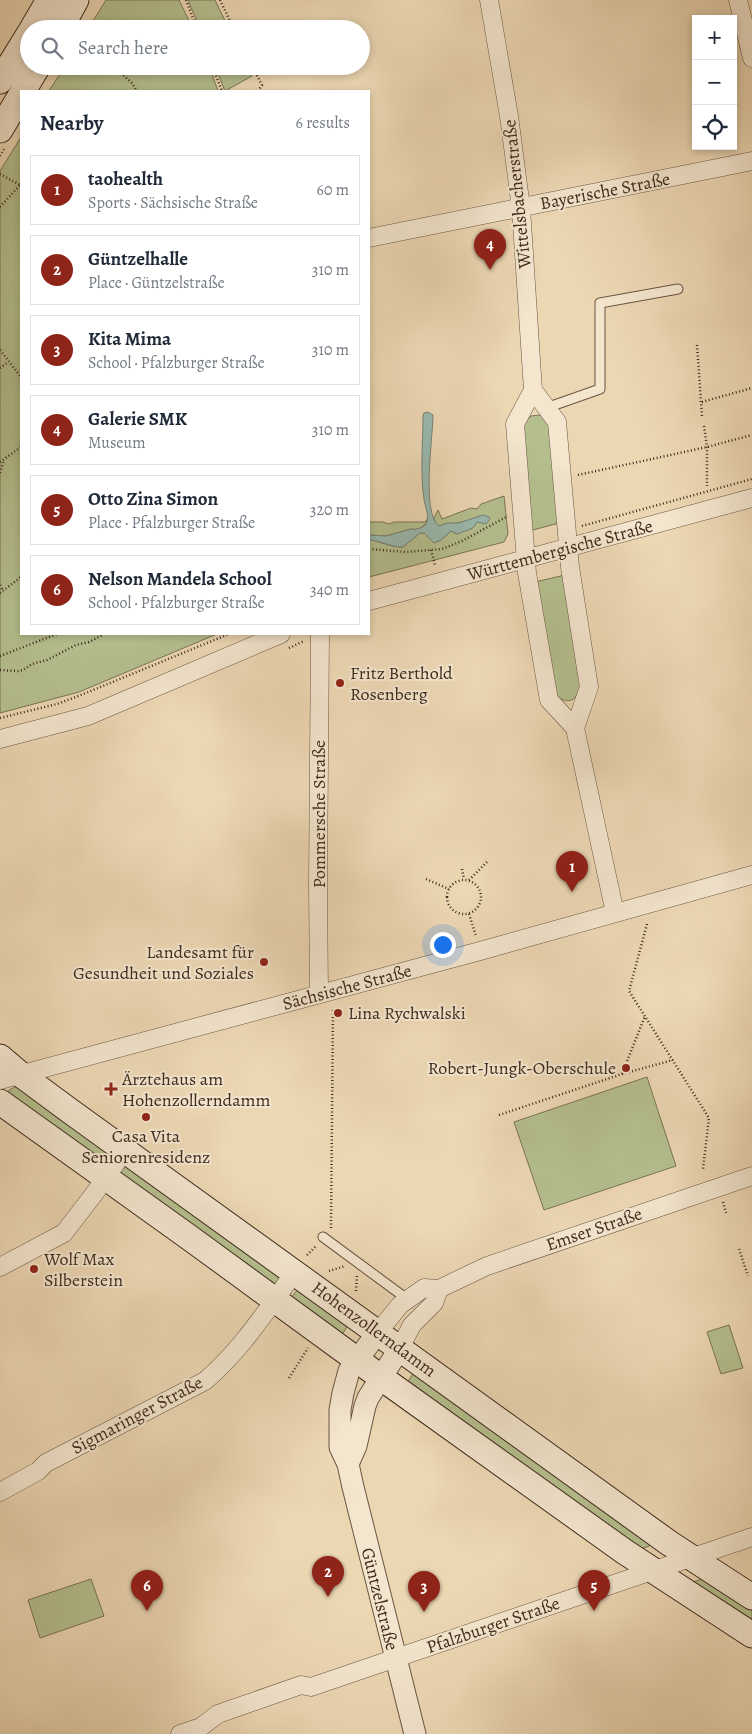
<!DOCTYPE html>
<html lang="en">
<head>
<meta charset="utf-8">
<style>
  :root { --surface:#fff; --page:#f2f2f3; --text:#1f2937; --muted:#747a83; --line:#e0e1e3; --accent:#8f2418 }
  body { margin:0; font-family:Alegreya,serif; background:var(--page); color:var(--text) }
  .controls { position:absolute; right:15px; top:15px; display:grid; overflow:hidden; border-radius:0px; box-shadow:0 2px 8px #0003 }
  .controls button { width:45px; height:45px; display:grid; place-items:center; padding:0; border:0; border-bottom:1px solid var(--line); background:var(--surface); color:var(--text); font:25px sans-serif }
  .you { position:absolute; left:442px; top:944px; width:18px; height:18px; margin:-12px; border:4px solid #fff; border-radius:50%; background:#1a73e8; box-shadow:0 0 0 8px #1a73e833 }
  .badge { display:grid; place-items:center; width:32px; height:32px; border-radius:50%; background:var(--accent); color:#fff; font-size:16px; font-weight:700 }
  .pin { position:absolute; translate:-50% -41px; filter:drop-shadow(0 1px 2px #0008) }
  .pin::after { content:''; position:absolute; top:26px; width:18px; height:15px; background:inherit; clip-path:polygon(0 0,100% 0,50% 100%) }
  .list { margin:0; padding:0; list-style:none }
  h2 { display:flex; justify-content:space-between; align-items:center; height:65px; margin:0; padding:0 20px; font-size:21px }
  h2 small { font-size:16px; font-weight:400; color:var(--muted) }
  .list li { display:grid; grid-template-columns:32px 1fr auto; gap:15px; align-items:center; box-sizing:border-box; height:70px; margin:0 10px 10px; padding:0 10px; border:1px solid var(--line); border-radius:0px }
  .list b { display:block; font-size:19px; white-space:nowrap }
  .list p { margin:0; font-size:16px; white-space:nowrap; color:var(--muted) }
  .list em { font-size:16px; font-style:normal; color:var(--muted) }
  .icon { flex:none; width:28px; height:28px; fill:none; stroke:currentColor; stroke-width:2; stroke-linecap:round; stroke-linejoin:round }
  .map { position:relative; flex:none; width:752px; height:1734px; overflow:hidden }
  .search { position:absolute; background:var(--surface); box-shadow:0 2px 8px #0003; left:20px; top:20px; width:350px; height:55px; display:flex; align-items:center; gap:12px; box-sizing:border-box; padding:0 18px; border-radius:28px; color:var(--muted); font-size:19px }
  .panel { position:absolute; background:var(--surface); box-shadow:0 2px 8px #0003; left:20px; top:90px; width:350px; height:545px; border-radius:0px }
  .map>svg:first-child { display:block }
  .green { fill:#b5bf8e; stroke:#7a7456 }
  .water { fill:#99b9ae; stroke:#758074 }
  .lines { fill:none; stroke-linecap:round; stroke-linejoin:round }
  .service-casing { stroke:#6a5542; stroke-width:11 }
  .minor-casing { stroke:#6a5542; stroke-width:19 }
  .tertiary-casing { stroke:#6a5542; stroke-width:23 }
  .secondary-casing { stroke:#3e2a1d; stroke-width:27 }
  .path { stroke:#3e2a1d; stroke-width:2.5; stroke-dasharray:1 2.5; stroke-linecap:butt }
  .service { stroke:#f3e5ce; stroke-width:9 }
  .minor { stroke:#f3e5ce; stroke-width:18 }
  .tertiary { stroke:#f3e5ce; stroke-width:21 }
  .secondary { stroke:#f3e5ce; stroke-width:25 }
  .poi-dot { fill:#8f2418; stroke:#f3e5ce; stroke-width:2 }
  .labels { text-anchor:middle; stroke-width:4; stroke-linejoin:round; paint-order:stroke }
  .street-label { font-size:18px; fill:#3e2a1d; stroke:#f3e5ce }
  .poi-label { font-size:18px; fill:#3e2a1d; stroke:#f3e5ce; text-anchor:start }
</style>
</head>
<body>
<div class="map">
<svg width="752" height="1734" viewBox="0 0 752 1734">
  <rect width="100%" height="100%" fill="#ecd7b3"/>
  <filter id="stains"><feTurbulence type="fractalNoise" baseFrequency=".004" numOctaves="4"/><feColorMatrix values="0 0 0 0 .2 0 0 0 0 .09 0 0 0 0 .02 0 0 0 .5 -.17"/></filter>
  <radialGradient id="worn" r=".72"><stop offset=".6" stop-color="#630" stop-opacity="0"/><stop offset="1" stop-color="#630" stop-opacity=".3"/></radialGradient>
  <!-- green -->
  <path class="green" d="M106,0H179L193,29H88Z
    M188,0H215L229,29H200Z
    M65,66H209L218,91H49Z
    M215,66H247L252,76L225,91Z
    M21,137V634H217L79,692L0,713V171Z
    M540,415L551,425L559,523L529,531L523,423L531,416Z
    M504,496L508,534L504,542L369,577V539C380,542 391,547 403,547L420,533H424L434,543L441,540L451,531L457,534L476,522H480L479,516C467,523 452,523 439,526L436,524L434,518L438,510L442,519L471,508L477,509L481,504Z
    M428,518C426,526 419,531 411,529L386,536L369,535V522H383L389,524L394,522H425Z
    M565,575L581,684C577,698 572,706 557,697L535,582Z
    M647,1077L676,1166L544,1210L514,1122Z
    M17,1086L109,1153L103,1162L9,1094V1090Z
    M126,1164L284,1277L277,1288L119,1174Z
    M298,1289L349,1324L341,1336L291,1298Z
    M729,1325L743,1368L721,1374L707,1332Z
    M414,1372L654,1544L639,1550L407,1383Z
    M705,1578L752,1608V1625L688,1584Z
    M91,1579L104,1616L40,1638L28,1600Z"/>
  <!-- water -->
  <path class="water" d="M428,412L433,415C433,437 421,513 439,526L447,523H459L483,515L489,517L490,519L486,524L477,522L473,528L457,534L451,531L441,540L434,543L424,533H420L403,547C391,547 381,541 370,540L369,535L386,536L411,529C416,530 425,528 427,522C429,515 425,506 424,499C420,473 423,443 423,416L424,413Z"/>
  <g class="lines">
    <defs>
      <path id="service" d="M546,408L600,389V303L678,289
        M323,1237L407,1299"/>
      <path id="minor" d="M489,0L509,116L521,208L533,390L515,424L527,573L549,700L575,728
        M738,0L752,58
        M369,238L752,161
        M533,390L557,422L570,567L589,687L575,728L615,913
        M369,601L752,498
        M0,739L88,716L281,634
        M319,994L318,884L320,634
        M0,1080L480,951L752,875
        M0,1267L64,1233L94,1194L125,1150
        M378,1332L400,1305L424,1288L439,1289L487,1266L752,1176
        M400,1348L412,1325L434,1303L439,1289
        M0,1492L38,1471L46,1463L205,1381C242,1349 266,1311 295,1272
        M180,1734L201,1727L218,1714L301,1685L311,1687L752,1537"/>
      <path id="tertiary" d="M378,1332L349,1371L343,1393L340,1410V1447L348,1464L353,1487L415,1734
        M348,1464L356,1446L365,1406L368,1398L400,1348"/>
      <path id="secondary" d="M32,29L49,0
        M60,29L76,0
        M0,81L29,34
        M23,91L38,66
        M0,130L21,95
        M0,1057L20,1074L70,1111L669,1543L752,1597
        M0,1102L190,1238L390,1384L625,1552L752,1635"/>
    </defs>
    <!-- service casing -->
    <use href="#service" class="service-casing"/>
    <!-- minor casing -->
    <use href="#minor" class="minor-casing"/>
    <!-- tertiary casing -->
    <use href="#tertiary" class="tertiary-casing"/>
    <!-- secondary casing -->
    <use href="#secondary" class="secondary-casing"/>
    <!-- path -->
    <path class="path" d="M186,0L197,29
      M220,0L234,29
      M113,66L132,83L137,91
      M212,66L222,91
      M252,66L262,85L258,91
      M216,74L233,66
      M0,156L4,149
      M0,174L20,185
      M0,207L21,184
      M697,345L702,416
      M0,350L21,377
      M0,368L8,362
      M702,402L752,388
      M704,426L707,447V486
      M0,462L21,447
      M0,473L4,460
      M578,475L707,447L752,435
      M582,526L752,479
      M369,549L406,552L442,549L462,541L508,516
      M431,550L435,565
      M0,585L3,591
      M0,593L21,577
      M289,648L304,641
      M0,656L57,634
      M0,670L18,671L23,670L32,664L47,660L76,645L89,642L104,634
      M0,718L57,704L81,695L229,634
      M462,869L464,879
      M426,879L449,889
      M447 897a17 17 0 1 1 34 0a17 17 0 1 1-34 0Z
      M469,880L487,862
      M469,914L476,936
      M647,924L629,991L709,1118L703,1169
      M622,1074L645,1016
      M499,1115L622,1074L673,1060
      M723,1202L726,1213
      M331,1228L333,1009
      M739,1249L748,1276
      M307,1255L316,1246
      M329,1271L345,1266
      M356,1291L357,1275
      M289,1378L308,1348"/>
    <!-- service -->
    <use href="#service" class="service"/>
    <!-- minor -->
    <use href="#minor" class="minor"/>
    <!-- tertiary -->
    <use href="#tertiary" class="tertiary"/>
    <!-- secondary -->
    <use href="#secondary" class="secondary"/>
  </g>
  <!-- markers -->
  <g class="poi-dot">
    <circle cx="340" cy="683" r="5"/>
    <circle cx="264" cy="962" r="5"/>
    <circle cx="338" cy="1013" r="5"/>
    <circle cx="626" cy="1068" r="5"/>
    <path d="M108.5 1081.5h5v5h5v5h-5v5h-5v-5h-5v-5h5z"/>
    <circle cx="146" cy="1117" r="5"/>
    <circle cx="34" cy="1269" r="5"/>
  </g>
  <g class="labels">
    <!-- street labels -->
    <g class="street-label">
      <text transform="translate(605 191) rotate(-11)" y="6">Bayerische Straße</text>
      <text transform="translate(517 194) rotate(-96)" y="6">Wittelsbacherstraße</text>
      <text transform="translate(560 550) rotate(-15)" y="6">Württembergische Straße</text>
      <text transform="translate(319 814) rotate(-90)" y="6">Pommersche Straße</text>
      <text transform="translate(347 987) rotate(-15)" y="6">Sächsische Straße</text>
      <text transform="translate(594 1229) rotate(-19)" y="6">Emser Straße</text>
      <text transform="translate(374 1329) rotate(36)" y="6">Hohenzollerndamm</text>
      <text transform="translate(137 1415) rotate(-28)" y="6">Sigmaringer Straße</text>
      <text transform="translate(380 1599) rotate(76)" y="6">Güntzelstraße</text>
      <text transform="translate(493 1625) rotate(-19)" y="6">Pfalzburger Straße</text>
    </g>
    <!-- poi labels -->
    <g class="poi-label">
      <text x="350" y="679">Fritz Berthold<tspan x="350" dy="21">Rosenberg</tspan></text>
      <text x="254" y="958" text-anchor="end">Landesamt für<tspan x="254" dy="21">Gesundheit und Soziales</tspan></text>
      <text x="348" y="1019">Lina Rychwalski</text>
      <text x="616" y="1074" text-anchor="end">Robert-Jungk-Oberschule</text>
      <text x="122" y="1085">Ärztehaus am<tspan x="122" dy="21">Hohenzollerndamm</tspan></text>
      <text x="146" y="1142" text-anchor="middle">Casa Vita<tspan x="146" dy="21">Seniorenresidenz</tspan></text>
      <text x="44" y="1265">Wolf Max<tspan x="44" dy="21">Silberstein</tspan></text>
    </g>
  </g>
  <rect width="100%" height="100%" filter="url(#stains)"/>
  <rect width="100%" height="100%" fill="url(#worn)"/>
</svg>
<div class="controls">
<button>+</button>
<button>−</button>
<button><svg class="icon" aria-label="locate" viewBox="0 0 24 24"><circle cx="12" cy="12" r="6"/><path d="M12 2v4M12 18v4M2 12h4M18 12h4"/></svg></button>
</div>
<div class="you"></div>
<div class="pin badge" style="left:572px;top:892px">1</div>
<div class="pin badge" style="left:328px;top:1597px">2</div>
<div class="pin badge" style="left:424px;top:1612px">3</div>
<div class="pin badge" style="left:490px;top:270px">4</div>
<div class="pin badge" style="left:594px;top:1611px">5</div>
<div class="pin badge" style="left:147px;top:1611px">6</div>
<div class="search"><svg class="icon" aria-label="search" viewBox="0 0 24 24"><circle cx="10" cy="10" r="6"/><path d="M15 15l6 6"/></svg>Search here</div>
<section class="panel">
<h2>Nearby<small>6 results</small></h2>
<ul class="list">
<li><span class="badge">1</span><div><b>taohealth</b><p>Sports · Sächsische Straße</p></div><em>60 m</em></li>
<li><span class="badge">2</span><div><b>Güntzelhalle</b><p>Place · Güntzelstraße</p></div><em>310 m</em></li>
<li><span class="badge">3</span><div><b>Kita Mima</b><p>School · Pfalzburger Straße</p></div><em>310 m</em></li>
<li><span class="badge">4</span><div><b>Galerie SMK</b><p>Museum</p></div><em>310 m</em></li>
<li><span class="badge">5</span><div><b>Otto Zina Simon</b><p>Place · Pfalzburger Straße</p></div><em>320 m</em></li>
<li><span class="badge">6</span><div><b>Nelson Mandela School</b><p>School · Pfalzburger Straße</p></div><em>340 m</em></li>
</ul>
</section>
</div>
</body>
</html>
